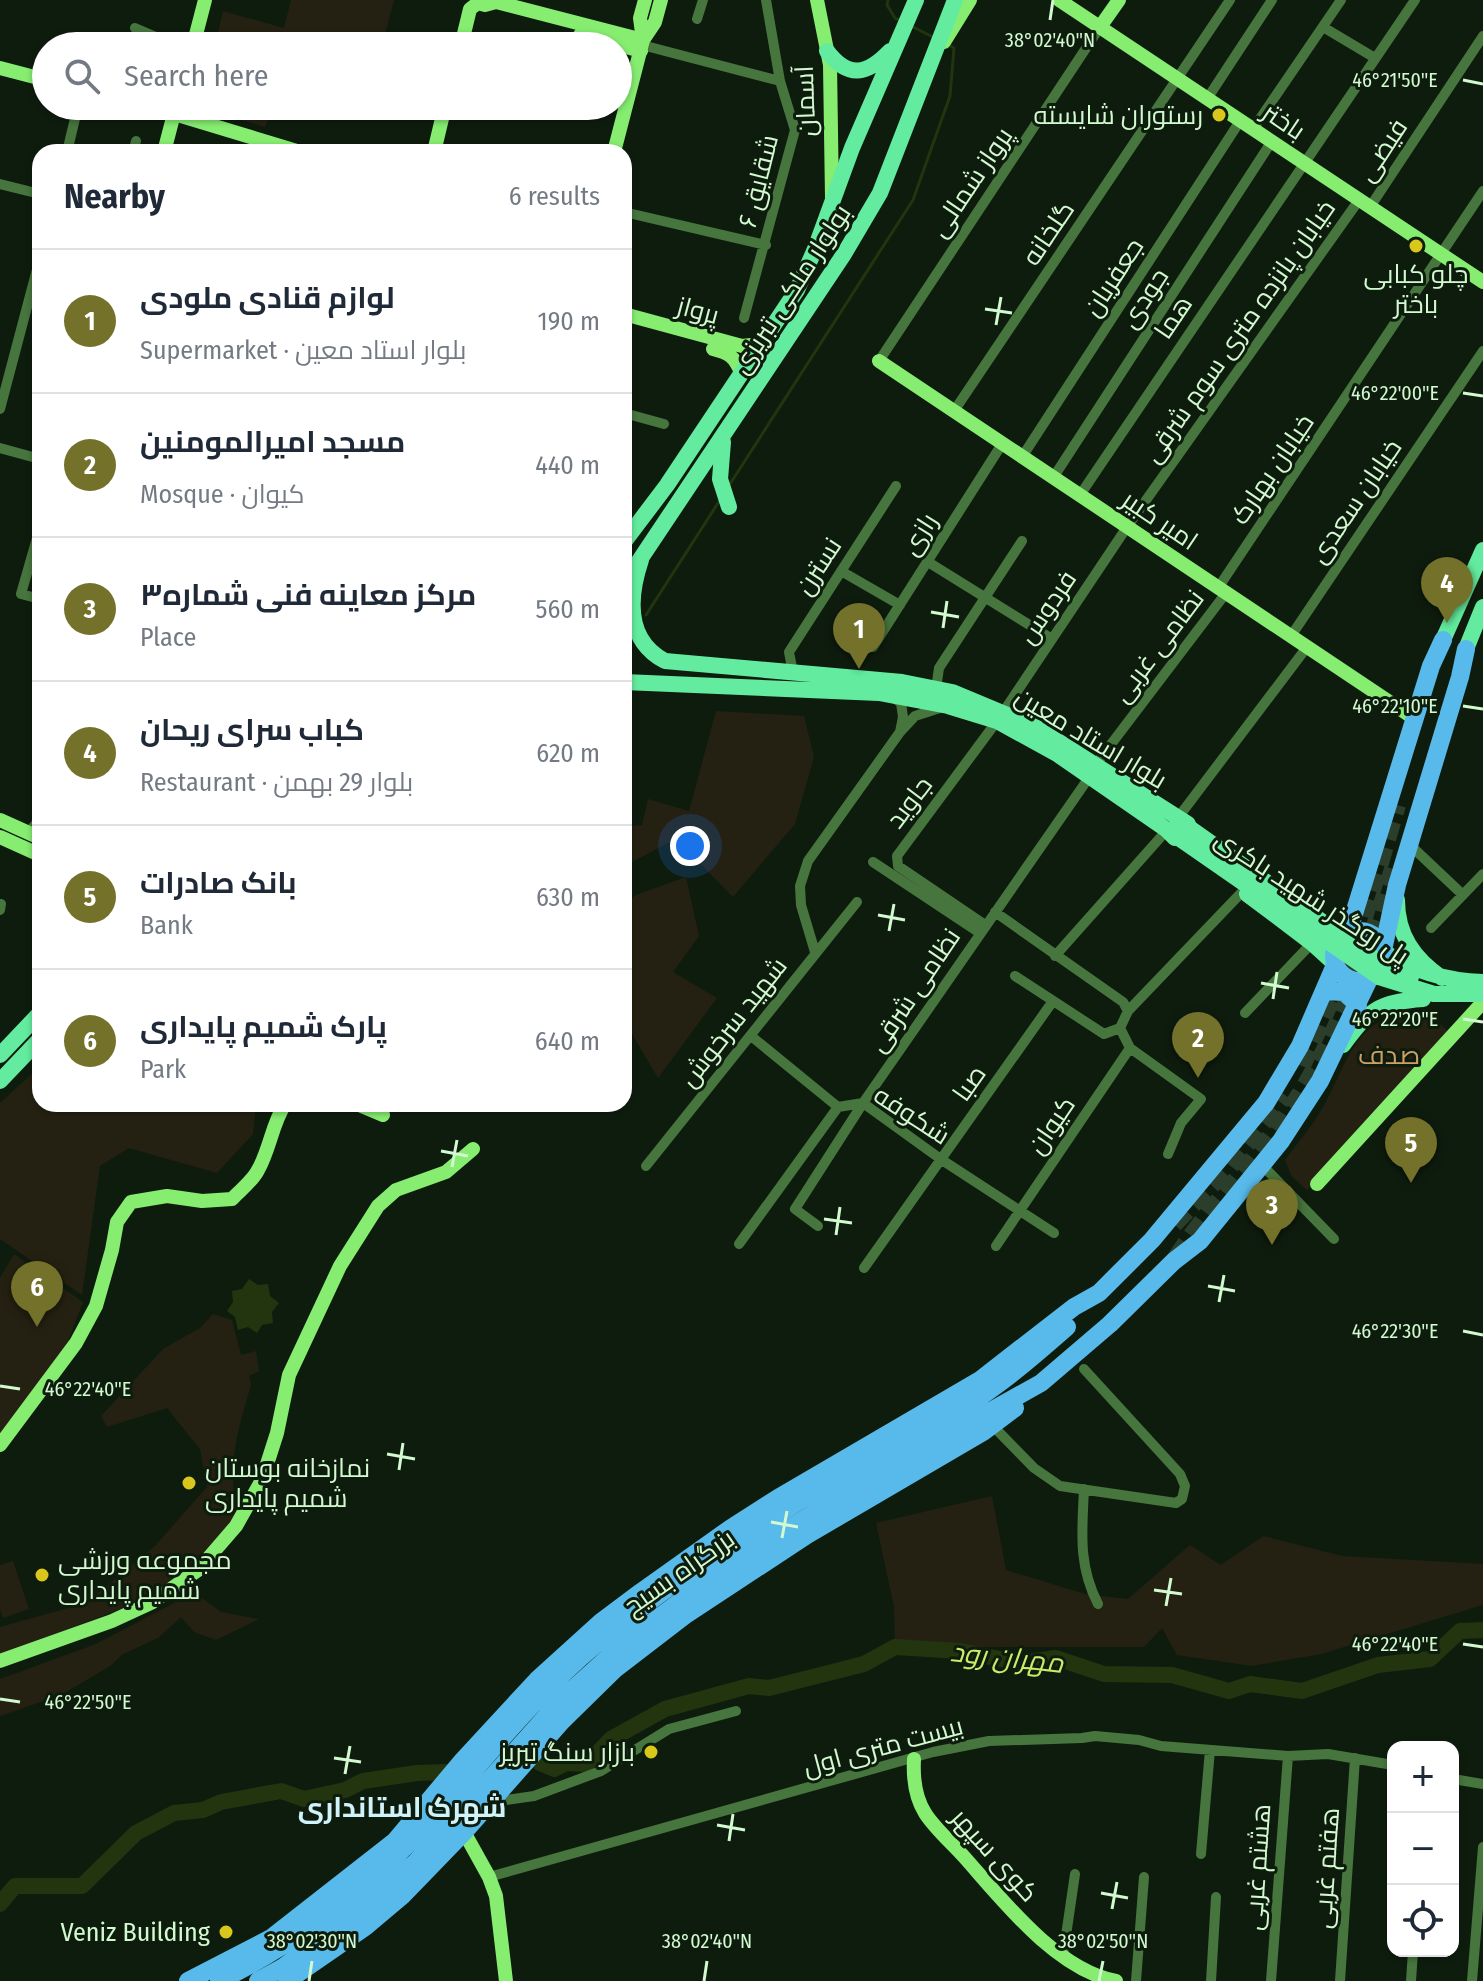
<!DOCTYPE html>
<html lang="en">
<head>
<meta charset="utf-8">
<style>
  :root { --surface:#fff; --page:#f6f6f7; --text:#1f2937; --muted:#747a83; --line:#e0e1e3; --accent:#73712a }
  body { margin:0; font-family:"Fira Sans Condensed",Cairo,sans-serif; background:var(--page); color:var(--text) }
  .controls { position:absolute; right:24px; bottom:24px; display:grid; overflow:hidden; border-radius:16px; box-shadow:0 2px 6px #0004 }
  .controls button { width:72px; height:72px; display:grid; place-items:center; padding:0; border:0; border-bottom:2px solid var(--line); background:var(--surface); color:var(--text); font:40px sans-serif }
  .you { position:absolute; left:690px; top:846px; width:28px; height:28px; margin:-20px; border:6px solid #fff; border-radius:50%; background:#1a73e8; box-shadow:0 0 0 12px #1a73e833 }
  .badge { display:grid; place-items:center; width:52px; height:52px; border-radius:50%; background:var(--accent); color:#fff; font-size:26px; font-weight:700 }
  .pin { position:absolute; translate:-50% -66px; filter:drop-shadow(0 2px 4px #0008) }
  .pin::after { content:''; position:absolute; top:42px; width:28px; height:24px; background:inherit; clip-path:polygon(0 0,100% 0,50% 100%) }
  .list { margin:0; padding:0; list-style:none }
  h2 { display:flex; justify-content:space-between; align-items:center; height:104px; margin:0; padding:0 32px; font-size:34px }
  h2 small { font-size:26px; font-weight:400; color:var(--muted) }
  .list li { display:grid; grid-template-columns:52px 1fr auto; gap:24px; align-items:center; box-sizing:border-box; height:144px; padding:0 32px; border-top:2px solid var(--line) }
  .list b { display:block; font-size:30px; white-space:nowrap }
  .list p { margin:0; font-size:26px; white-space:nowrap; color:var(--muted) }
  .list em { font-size:26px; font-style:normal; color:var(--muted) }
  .icon { flex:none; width:44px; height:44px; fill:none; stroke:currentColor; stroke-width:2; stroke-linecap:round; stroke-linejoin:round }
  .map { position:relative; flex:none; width:1483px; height:1981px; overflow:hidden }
  .search { position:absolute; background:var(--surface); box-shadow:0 2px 6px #0004; left:32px; top:32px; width:600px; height:88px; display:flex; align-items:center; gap:20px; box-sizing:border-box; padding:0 28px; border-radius:44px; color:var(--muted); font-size:30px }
  .panel { position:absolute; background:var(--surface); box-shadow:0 2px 6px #0004; left:32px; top:144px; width:600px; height:968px; border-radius:24px }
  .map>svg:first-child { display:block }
  .green { fill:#252112 }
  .water { fill:#23350e }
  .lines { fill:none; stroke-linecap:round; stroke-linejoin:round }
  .stream { stroke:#23350e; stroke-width:3 }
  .river { stroke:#23350e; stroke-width:16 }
  .highway-tunnel { stroke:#2b3d2b; stroke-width:18; stroke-dasharray:18 9; stroke-linecap:butt }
  .street { stroke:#47753e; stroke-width:10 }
  .secondary { stroke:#86ed71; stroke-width:14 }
  .primary { stroke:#63ec9f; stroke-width:16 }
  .highway { stroke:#58baea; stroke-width:18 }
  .primary-bridge { stroke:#63ec9f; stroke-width:16 }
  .ticks { fill:none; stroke:#d2f9cf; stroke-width:3 }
  .poi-dot { fill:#d9c81b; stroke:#0e1c0e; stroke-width:3 }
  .labels { text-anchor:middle; stroke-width:6; stroke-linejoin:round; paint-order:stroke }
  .street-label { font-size:26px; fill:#d2f9cf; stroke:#0e1c0e }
  .poi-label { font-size:26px; fill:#d2f9cf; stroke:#0e1c0e; text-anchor:end }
  .park-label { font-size:26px; fill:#cfa065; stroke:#0e1c0e }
  .water-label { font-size:28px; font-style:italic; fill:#c9ec69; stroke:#0e1c0e }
  .neighbourhood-label { font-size:28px; font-weight:bold; fill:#d0f2f9; stroke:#0e1c0e }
  .ticks-label { font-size:20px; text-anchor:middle; fill:#d2f9cf; stroke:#0e1c0e; stroke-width:6; stroke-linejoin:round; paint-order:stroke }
</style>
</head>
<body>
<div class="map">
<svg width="1483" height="1981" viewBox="0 0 1483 1981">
  <rect width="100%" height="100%" fill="#0e1c0e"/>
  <!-- green -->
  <path class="green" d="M291,0H394L382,46H215L223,11L284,28Z
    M201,106H273L265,127L200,108Z
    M716,711L804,716L814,757L795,824L733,897L676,839L624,866V827L642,825L648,799L689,811Z
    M686,877L699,936L673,972L717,998L658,1078L624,1020V904L636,895Z
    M1411,1011L1434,1018L1451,1034L1307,1190L1292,1177L1285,1160C1296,1145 1309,1130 1319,1114C1347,1069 1350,1020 1411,1011Z
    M40,1066V1104H256L253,1134L217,1173L129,1148L100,1166L82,1295L0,1239V1103Z
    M14,1254L83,1302L64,1352L0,1433V1278Z
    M213,1314L232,1320L241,1355L256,1351L259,1371L249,1376L251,1385C237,1433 227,1463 237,1514L193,1564L149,1598L0,1655V1627L86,1603L155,1546L207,1487L200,1449L167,1408L107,1427L101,1416L163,1349L200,1328Z
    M992,1496L1006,1570L1085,1594L1128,1599L1190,1545L1221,1565L1263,1536L1342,1556L1483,1564V1605L1321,1654L1252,1666L1177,1655L1162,1628L1144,1647H895L894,1607L876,1523Z
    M13,1561L29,1609L3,1618L0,1609V1565Z
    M198,1595L221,1612L259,1619L216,1640L194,1632L181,1617L158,1638L123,1654L110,1666L61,1695L0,1716V1679L96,1644L180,1600Z"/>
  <!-- water -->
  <path class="water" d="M249,1279L258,1285L268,1284L270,1296L279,1303L272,1312L273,1323L262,1325L257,1333L248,1327L238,1330L235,1317L227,1311L233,1302L232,1291L242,1289Z"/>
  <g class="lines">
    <!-- stream -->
    <path class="stream" d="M888,0L887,5L895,18L901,21
      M911,26L933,37
      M728,487L913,200L950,96L954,48L947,44
      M646,615L720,500"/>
    <!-- river -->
    <path class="river" d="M540,1763L554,1769L566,1763L587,1764L611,1739L665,1709L749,1686L769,1688L864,1664L895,1647L960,1651L1020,1663L1056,1658L1104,1674L1172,1675L1229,1691L1250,1684L1302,1691L1378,1665L1430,1659L1460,1631L1483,1630
      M0,1904L15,1886H82L136,1833L174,1813L203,1810L221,1802L281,1791L304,1799L345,1790L363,1781L417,1773L447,1772"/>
    <!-- highway-tunnel -->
    <path class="highway-tunnel" d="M1302,1066L1358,938L1397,805
      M1174,1224L1230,1166L1285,1095
      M1176,1258C1209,1207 1253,1164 1287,1114C1338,1040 1367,954 1393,869"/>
    <!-- street -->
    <path class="street" d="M697,19L703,0
      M1323,27L1375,58
      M135,28L177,46
      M642,45L780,81
      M1207,99L1272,0
      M1253,129L1341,0
      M67,152L78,106
      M133,152L136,141
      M0,184L40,194
      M1370,207L1483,36
      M624,212L766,245
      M744,318L795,130L780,81L766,0
      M879,361L1100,27
      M0,409L40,258
      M954,411L1230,0
      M624,413L664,424
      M0,448L40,459
      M1022,457L1240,121
      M1053,478L1272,141
      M1080,495L1415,0
      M40,528L21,594L40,599
      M928,562L1052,639
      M841,571L900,605
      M1218,588L1483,191
      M1291,636L1483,351
      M873,647L1002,444
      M793,673L789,652L896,486
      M936,689L939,668L1022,541
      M891,696L901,703L903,717L900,732L915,716L943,707
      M1004,711L1127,527L1359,200
      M1096,764L1226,593
      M1177,819L1307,647
      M28,833L40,819
      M1409,844L1463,895
      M873,862L980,933
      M0,910L1,904
      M995,912L1123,1002L1128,1011L1120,1028L1104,1034L1015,976
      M985,925L898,866L897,856L997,721
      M1431,928L1483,874
      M815,952L801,905L800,886L808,861L900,732
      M1055,956L1167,830
      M1128,1011L1243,891
      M1245,1013L1312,943
      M751,1036L838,1107L863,1103L942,1160L1054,1233
      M1130,1048L1201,1099L1181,1123L1168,1154
      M1262,1165L1334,1239
      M646,1166L857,902
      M818,1226L795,1209L863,1103L1090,776
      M739,1244L838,1107
      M996,1246L1130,1048L1120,1028
      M864,1268L1053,1001
      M992,1425L1034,1468L1060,1486L1176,1503L1182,1499L1185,1486L1180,1474L1084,1369
      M1084,1489C1082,1532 1078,1565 1098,1604
      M1453,1779L1483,1784
      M492,1802L534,1796L601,1771L669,1729L736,1711
      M1201,1854L1210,1750
      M489,1877L933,1752L989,1741L1082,1738L1095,1736L1139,1740L1161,1746L1288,1756L1328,1754L1393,1765
      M1063,1956L1075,1874
      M1136,1981L1144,1877
      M1211,1981L1216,1897
      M1271,1981L1288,1756
      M1340,1981L1355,1758
      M1411,1981L1413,1951
      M1472,1981L1483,1847"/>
    <!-- secondary -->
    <path class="secondary" d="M817,0L830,65L832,198
      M1059,0L1483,282
      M1100,27L1119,0
      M580,35L641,51
      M643,40L640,18L645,0
      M944,42L970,0
      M193,46L205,0
      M461,46L470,9L478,3L485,5L496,2L643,40
      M0,68L46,80
      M148,106L300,152
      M164,152L176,106
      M434,152L445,106
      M614,152L643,40L655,22L661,0
      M624,314L742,346L760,344
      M713,349C729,353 734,356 741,372
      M879,361L1415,719
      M0,820L40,838
      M0,837L40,855
      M357,1104L383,1115
      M1317,1184L1483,1002
      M0,1445L76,1343L96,1306L112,1250L117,1222L131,1202L167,1196L202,1201L232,1199C240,1190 253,1181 258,1170C270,1149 272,1124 285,1104
      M0,1661L112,1621L151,1603L198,1570L236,1526L262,1480L277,1433L289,1375L340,1266L378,1206L396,1190L446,1172L473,1149
      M914,1759C913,1777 915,1797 925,1813C935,1829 953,1844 966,1859C1004,1902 1057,1970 1116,1981
      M464,1832L489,1877L496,1896L506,1981"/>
    <!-- primary -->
    <path class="primary" d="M827,51C848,79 867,75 890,51
      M723,442L720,479L729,507
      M624,542L667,485L797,290L815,249L852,148L916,0
      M641,560C629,596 625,640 665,661L902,682L952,692L1034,726L1188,824
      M635,567L844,254L880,193L955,0
      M1443,640L1483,550
      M1466,649L1483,607
      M624,682L879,693L948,706L997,721L1057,754L1167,830L1175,838
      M1247,894L1312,943L1334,963
      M1397,900C1397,935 1414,959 1442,978
      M1384,952C1415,972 1446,981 1483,982
      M1343,1045C1369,1010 1378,1002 1423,999
      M0,1055L40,1013
      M0,1081L40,1039"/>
    <!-- highway -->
    <path class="highway" d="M1334 956a25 25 0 1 1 50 0a25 25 0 1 1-50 0Z
      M1348,933L1431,666L1443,640
      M1383,950L1397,885L1460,677L1466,649
      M1324,991L1344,992L1358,1005
      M188,1981L271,1938L395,1841L463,1760L537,1680L601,1622L641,1592L731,1528L778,1498L980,1380L1074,1307L1099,1293L1152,1240L1266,1103L1300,1046L1335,965
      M219,1981C285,1949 353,1901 405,1847C469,1781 524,1704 596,1644C683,1571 783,1509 882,1452C910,1436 939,1422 967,1405C1003,1383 1035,1355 1067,1327
      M258,1981L282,1968L359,1912L416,1862L560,1701L622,1645L701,1586L764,1544L871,1478L1041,1383L1110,1324L1174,1261L1200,1241L1281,1141L1320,1081L1369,979
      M287,1981L365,1927L403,1895L464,1832L562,1721L615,1669L684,1616L807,1535L983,1432L1015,1408"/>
    <!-- primary-bridge -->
    <path class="primary-bridge" d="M1177,819L1385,966L1411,977
      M1167,830L1379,977L1434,994H1483"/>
  </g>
  <!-- ticks -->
  <path class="ticks" d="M1050,20L1053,0M1463,80L1483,84M985,309L1012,313M996,325L1001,297M1463,393L1483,396M931,612L959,617M943,628L947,601M1463,706L1483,709M878,915L905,920M889,931L894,904M1261,983L1289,988M1273,999L1277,972M1463,1019L1483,1022M441,1151L468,1156M452,1167L457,1140M824,1219L852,1223M836,1235L840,1207M1208,1286L1235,1291M1219,1302L1224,1275M1463,1331L1483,1335M0,1386L20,1389M387,1454L415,1459M399,1470L403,1443M771,1522L798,1527M782,1538L787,1511M1154,1590L1182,1594M1166,1606L1171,1578M1463,1644L1483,1647M0,1699L20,1702M334,1758L361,1762M345,1774L350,1746M717,1825L745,1830M729,1841L733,1814M1101,1893L1128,1898M1112,1909L1117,1882M309,1981L312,1961M704,1981L707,1961M1099,1981L1103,1961"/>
  <!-- markers -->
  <g class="poi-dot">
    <circle cx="1219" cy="115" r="8"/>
    <circle cx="1416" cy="246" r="8"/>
    <circle cx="189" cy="1483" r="8"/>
    <circle cx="42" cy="1575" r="8"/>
    <circle cx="651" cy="1752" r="8"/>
    <circle cx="226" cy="1932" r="8"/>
  </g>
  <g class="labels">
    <!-- street labels -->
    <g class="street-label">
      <text transform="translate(805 101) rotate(-92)" y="9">آسمان</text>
      <text transform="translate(1284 121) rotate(34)" y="9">باختر</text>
      <text transform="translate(1382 150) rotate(-57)" y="9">فیضی</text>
      <text transform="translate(758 181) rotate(-76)" y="9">شقایق ۶</text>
      <text transform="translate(971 182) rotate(-56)" y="9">پرواز شمالی</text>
      <text transform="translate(1048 233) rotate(-56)" y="9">گلخانه</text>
      <text transform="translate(1113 277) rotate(-57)" y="9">جعفریان</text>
      <text transform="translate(791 289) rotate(-57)" y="9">بولوار ملکی تبریزی</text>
      <text transform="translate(1144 298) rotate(-57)" y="9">جودی</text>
      <text transform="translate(698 310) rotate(15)" y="9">پرواز</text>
      <text transform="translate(1173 317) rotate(-56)" y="9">هما</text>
      <text transform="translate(1239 331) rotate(-55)" y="9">خیابان پانزده متری سوم شرقی</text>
      <text transform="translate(1272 469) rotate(-56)" y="9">خیابان بهارک</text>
      <text transform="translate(1355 501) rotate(-56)" y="9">خیابان سعدی</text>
      <text transform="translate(1160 520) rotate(34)" y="9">امیر کبیر</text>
      <text transform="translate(919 534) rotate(-58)" y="9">رازی</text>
      <text transform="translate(818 566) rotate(-57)" y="9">نسترن</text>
      <text transform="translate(1047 607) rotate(-56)" y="9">فردوس</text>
      <text transform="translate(1158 646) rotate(-53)" y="9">نظامی غربی</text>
      <text transform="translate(1091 738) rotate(31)" y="9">بلوار استاد معین</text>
      <text transform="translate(909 802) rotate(-53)" y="9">جاوید</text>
      <text transform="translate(1312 897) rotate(33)" y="9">پل روگذر شهید باکری</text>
      <text transform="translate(914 990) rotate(-56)" y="9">نظامی شرقی</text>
      <text transform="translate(733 1022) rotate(-52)" y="9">شهید سرخوش</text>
      <text transform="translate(969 1083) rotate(-55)" y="9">صبا</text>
      <text transform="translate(912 1115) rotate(33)" y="9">شکوفه</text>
      <text transform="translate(1051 1125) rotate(-56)" y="9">کیوان</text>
      <text transform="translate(679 1572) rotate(-35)" y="9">بزرگراه بسیج</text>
      <text transform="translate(883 1746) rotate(-15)" y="9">بیست متری اول</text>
      <text transform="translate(995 1855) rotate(48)" y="9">کوی سپهر</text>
      <text transform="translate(1257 1867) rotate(-86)" y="9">هشتم غربی</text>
      <text transform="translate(1326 1868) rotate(-86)" y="9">هفتم غربی</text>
    </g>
    <!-- poi labels -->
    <g class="poi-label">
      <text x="1203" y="124">رستوران شایسته</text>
      <text x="1416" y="283" text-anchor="middle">چلو کبابی<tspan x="1416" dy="30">باختر</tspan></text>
      <text x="205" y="1477" text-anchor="start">نمازخانه بوستان<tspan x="205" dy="30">شمیم پایداری</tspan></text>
      <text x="58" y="1569" text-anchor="start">مجموعه ورزشی<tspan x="58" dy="30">شمیم پایداری</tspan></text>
      <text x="635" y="1761">بازار سنگ تبریز</text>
      <text x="210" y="1941">Veniz Building</text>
    </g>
    <!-- park labels -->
    <g class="park-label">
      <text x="1389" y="1064">صدف</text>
    </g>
    <!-- water labels -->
    <g class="water-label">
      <text transform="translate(1007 1657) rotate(6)" y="10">مهران رود</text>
    </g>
    <!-- neighbourhood labels -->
    <g class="neighbourhood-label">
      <text x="402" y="1817">شهرک استانداری</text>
    </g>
  </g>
  <g class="ticks-label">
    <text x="1050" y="47">38°02'40"N</text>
    <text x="1395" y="87">46°21'50"E</text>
    <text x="1395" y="400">46°22'00"E</text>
    <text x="1395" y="713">46°22'10"E</text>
    <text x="1395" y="1026">46°22'20"E</text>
    <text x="1395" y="1338">46°22'30"E</text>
    <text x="88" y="1396">46°22'40"E</text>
    <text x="1395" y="1651">46°22'40"E</text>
    <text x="88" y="1709">46°22'50"E</text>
    <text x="312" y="1948">38°02'30"N</text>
    <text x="707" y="1948">38°02'40"N</text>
    <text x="1103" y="1948">38°02'50"N</text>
  </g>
</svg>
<div class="controls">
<button>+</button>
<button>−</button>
<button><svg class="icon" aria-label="locate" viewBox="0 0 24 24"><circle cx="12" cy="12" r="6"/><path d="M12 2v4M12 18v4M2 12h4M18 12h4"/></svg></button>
</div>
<div class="you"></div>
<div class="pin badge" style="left:859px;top:669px">1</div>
<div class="pin badge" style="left:1198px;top:1078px">2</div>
<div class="pin badge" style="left:1272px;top:1245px">3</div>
<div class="pin badge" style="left:1447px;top:623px">4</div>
<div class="pin badge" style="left:1411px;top:1183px">5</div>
<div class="pin badge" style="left:37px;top:1327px">6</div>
<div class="search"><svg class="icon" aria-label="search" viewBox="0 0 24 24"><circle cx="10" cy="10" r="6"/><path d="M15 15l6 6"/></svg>Search here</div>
<section class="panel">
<h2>Nearby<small>6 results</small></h2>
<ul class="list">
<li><span class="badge">1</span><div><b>لوازم قنادی ملودی</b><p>Supermarket · بلوار استاد معین</p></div><em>190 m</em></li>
<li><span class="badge">2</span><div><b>مسجد امیرالمومنین</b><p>Mosque · کیوان</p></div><em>440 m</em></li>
<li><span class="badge">3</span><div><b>مرکز معاینه فنی شماره۳</b><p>Place</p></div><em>560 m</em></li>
<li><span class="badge">4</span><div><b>کباب سرای ریحان</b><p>Restaurant · بلوار 29 بهمن</p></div><em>620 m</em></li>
<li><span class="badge">5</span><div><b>بانک صادرات</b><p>Bank</p></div><em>630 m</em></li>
<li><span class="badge">6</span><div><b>پارک شمیم پایداری</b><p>Park</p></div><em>640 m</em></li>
</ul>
</section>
</div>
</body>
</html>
